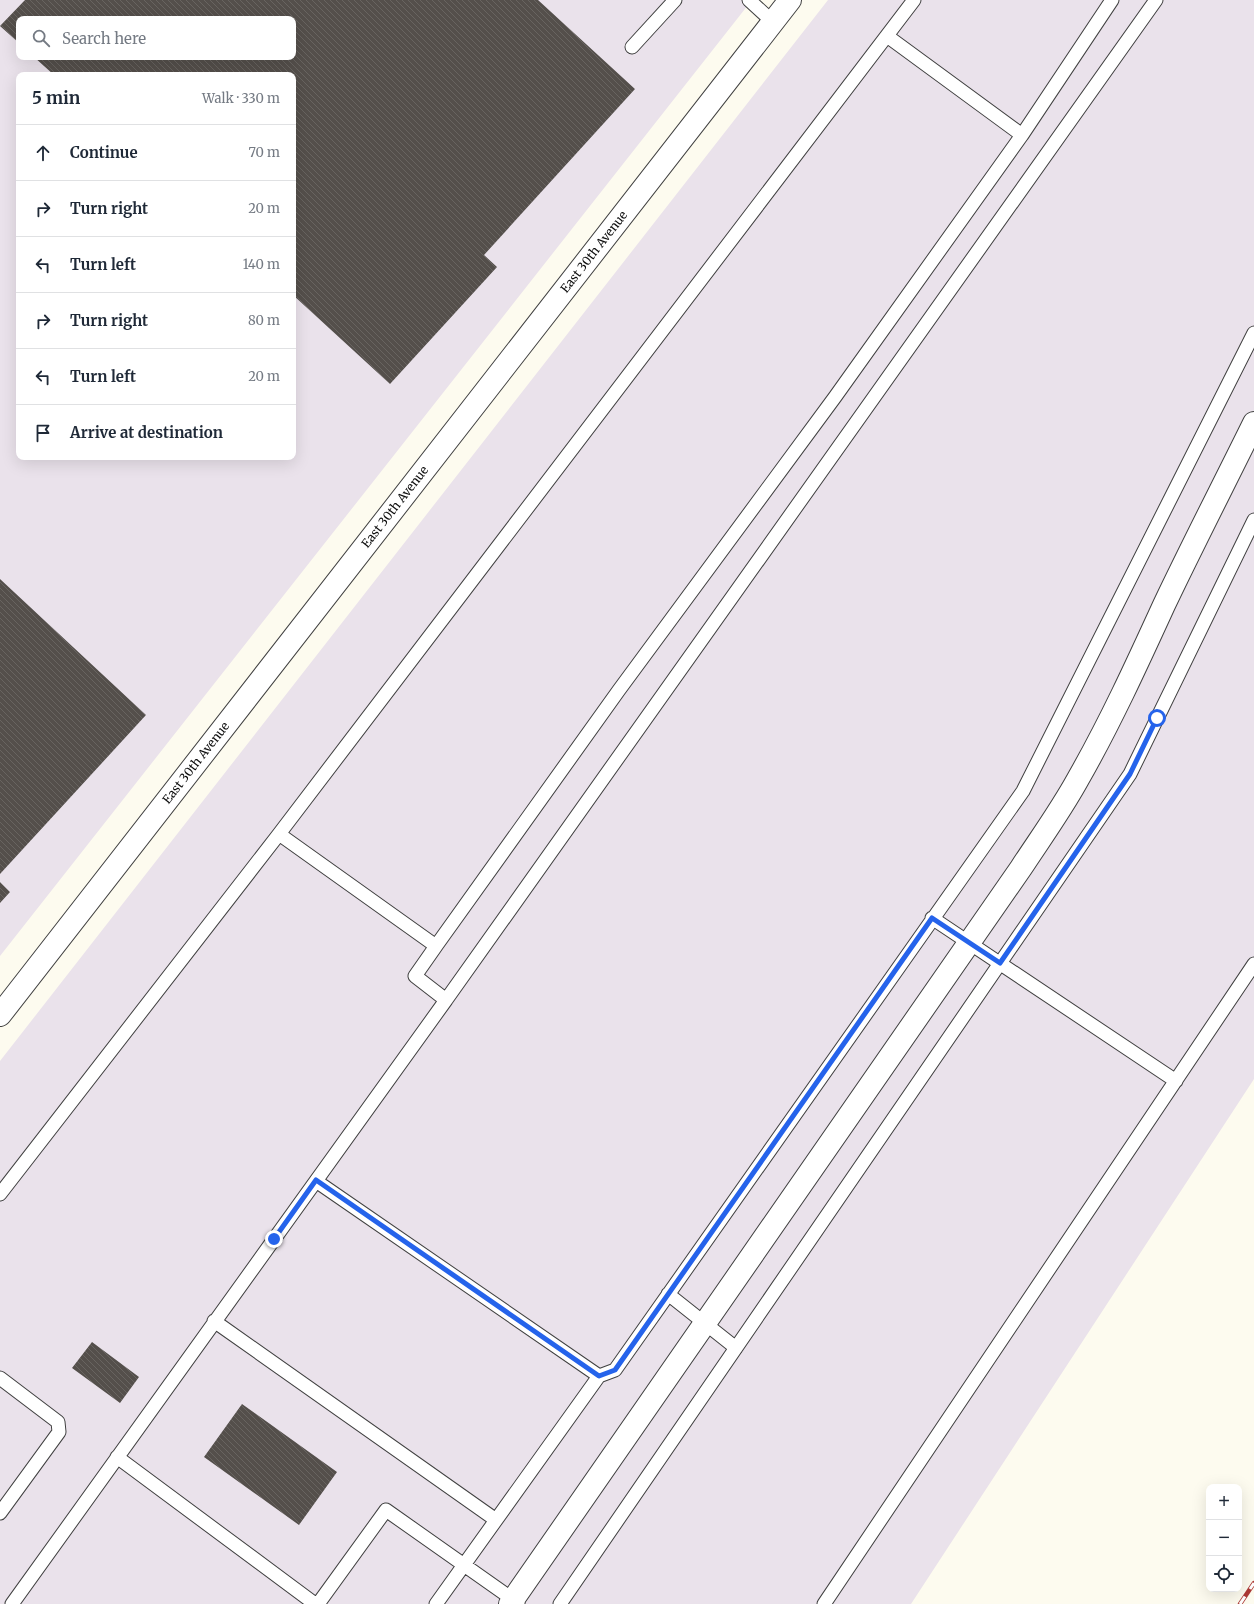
<!DOCTYPE html>
<html lang="en">
<head>
<meta charset="utf-8">
<style>
  :root { --surface:#fff; --page:#f2f2f3; --text:#1f2937; --muted:#747a83; --line:#e0e1e3 }
  body { margin:0; font-family:Merriweather,serif; background:var(--page); color:var(--text) }
  .controls { position:absolute; right:12px; bottom:12px; display:grid; overflow:hidden; border-radius:8px; box-shadow:0 4px 16px #0002 }
  .controls button { width:36px; height:36px; display:grid; place-items:center; padding:0; border:0; border-bottom:1px solid var(--line); background:var(--surface); color:var(--text); font:20px sans-serif }
  .stop { position:absolute; width:12px; height:12px; margin:-9px; border:3px solid #2563eb; border-radius:50%; background:#fff }
  .stop.end { background:#2563eb; border-color:#fff; box-shadow:0 1px 4px #0008 }
  .list { margin:0; padding:0; list-style:none }
  h2 { display:flex; justify-content:space-between; align-items:center; height:52px; margin:0; padding:0 16px; font-size:17px }
  h2 small { font-size:13px; font-weight:400; color:var(--muted) }
  .list li { display:grid; grid-template-columns:26px 1fr auto; gap:12px; align-items:center; box-sizing:border-box; height:56px; padding:0 16px; border-top:1px solid var(--line) }
  .list b { display:block; font-size:15px; white-space:nowrap }
  .list em { font-size:13px; font-style:normal; color:var(--muted) }
  .icon { flex:none; width:22px; height:22px; fill:none; stroke:currentColor; stroke-width:2; stroke-linecap:round; stroke-linejoin:round }
  .map { position:relative; flex:none; width:1254px; height:1604px; overflow:hidden }
  .search { position:absolute; background:var(--surface); box-shadow:0 4px 16px #0002; left:16px; top:16px; width:280px; height:44px; display:flex; align-items:center; gap:10px; box-sizing:border-box; padding:0 14px; border-radius:8px; color:var(--muted); font-size:15px }
  .panel { position:absolute; background:var(--surface); box-shadow:0 4px 16px #0002; left:16px; top:72px; width:280px; height:388px; border-radius:8px }
  .map>svg:first-child { display:block }
  .industrial { fill:#eae2eb; fill-rule:evenodd }
  .building { fill:url(#building-back-hatch) }
  .lines { fill:none; stroke-linecap:round; stroke-linejoin:round }
  .service-casing { stroke:#404040; stroke-width:15 }
  .minor-casing { stroke:#404040; stroke-width:24 }
  .service { stroke:#fff; stroke-width:13 }
  .minor { stroke:#fff; stroke-width:22 }
  .rail-casing { stroke:#ad3935; stroke-width:4.5 }
  .rail { stroke:#fff; stroke-width:3; stroke-dasharray:9; stroke-linecap:butt }
  .route { stroke:#2563eb; stroke-width:5 }
  .labels { text-anchor:middle; stroke-width:4; stroke-linejoin:round; paint-order:stroke }
  .street-label { font-size:12px; fill:#0d0d0d; stroke:#fff }
</style>
</head>
<body>
<div class="map">
<svg width="1254" height="1604" viewBox="0 0 1254 1604">
  <defs>
    <pattern id="building-back-hatch" width="6" height="6" patternUnits="userSpaceOnUse"><rect width="6" height="6" fill="#544f4b"/><path d="M-1 5l2 2M0 0l6 6M5-1l2 2" fill="none" stroke="#686460"/></pattern>
  </defs>
  <rect width="100%" height="100%" fill="#fdfbef"/>
  <!-- industrial -->
  <path class="industrial" d="M0,0H752L0,956ZM19,19H293V57H19ZM19,75H293V457H19Z
    M828,0H1254V1079L911,1604H0V1061Z"/>
  <!-- building -->
  <path class="building" d="M25,0H538L635,89L484,255L497,267L390,384L293,295V75H54L34,57H293V19H19V43L0,26Z
    M0,579L146,715L0,874Z
    M0,882L10,892L0,903Z
    M92,1342L139,1377L120,1403L72,1368Z
    M242,1404L337,1472L299,1525L204,1457Z"/>
  <g class="lines">
    <defs>
      <path id="service" d="M749,0L773,22
        M887,36L1022,135
        M632,47L675,0
        M279,834L436,946L619,690L835,397L1022,135L1112,0
        M932,918L1176,1081
        M446,1000L1156,0
        M316,1181L599,1376L436,1604
        M0,1194L279,834L914,0
        M668,1294L736,1348
        M214,1321L496,1520
        M599,1376L615,1370L1023,791L1254,333
        M0,1378L58,1422L59,1432L0,1513
        M117,1457L315,1604
        M12,1604L446,1000L415,976L436,946
        M318,1604L386,1510L518,1603
        M560,1604L1130,774L1254,520
        M824,1604L1254,964"/>
      <path id="minor" d="M0,1015L790,0
        M510,1604L1021,868C1040,839 1061,810 1078,779C1110,723 1137,664 1164,605C1193,544 1224,484 1254,423"/>
    </defs>
    <!-- service casing -->
    <use href="#service" class="service-casing"/>
    <!-- minor casing -->
    <use href="#minor" class="minor-casing"/>
    <!-- service -->
    <use href="#service" class="service"/>
    <!-- minor -->
    <use href="#minor" class="minor"/>
    <defs>
      <path id="rail" d="M1240,1604L1254,1583"/>
    </defs>
    <!-- rail casing -->
    <use href="#rail" class="rail-casing"/>
    <!-- rail -->
    <use href="#rail" class="rail"/>
  </g>
  <g class="lines">
    <!-- route -->
    <path class="route" d="M274,1239L316,1180L599,1376L615,1370L932,918L1000,963L1130,774L1157,718"/>
  </g>
  <g class="labels">
    <!-- street labels -->
    <g class="street-label">
      <text transform="translate(594 252) rotate(-52)" y="4">East 30th Avenue</text>
      <text transform="translate(395 507) rotate(-52)" y="4">East 30th Avenue</text>
      <text transform="translate(196 763) rotate(-52)" y="4">East 30th Avenue</text>
    </g>
  </g>
</svg>
<div class="controls">
<button>+</button>
<button>−</button>
<button><svg class="icon" aria-label="locate" viewBox="0 0 24 24"><circle cx="12" cy="12" r="6"/><path d="M12 2v4M12 18v4M2 12h4M18 12h4"/></svg></button>
</div>
<div class="stop" style="left:1157px;top:718px"></div>
<div class="stop end" style="left:274px;top:1239px"></div>
<div class="search"><svg class="icon" aria-label="search" viewBox="0 0 24 24"><circle cx="10" cy="10" r="6"/><path d="M15 15l6 6"/></svg>Search here</div>
<section class="panel">
<h2>5 min<small>Walk · 330 m</small></h2>
<ul class="list">
<li><svg class="icon" aria-label="ahead" viewBox="0 0 24 24"><path d="M12 20V5M6 11l6-6 6 6"/></svg><div><b>Continue</b></div><em>70 m</em></li>
<li><svg class="icon" aria-label="right" viewBox="0 0 24 24"><path d="M7 20v-9h11M14 6l5 5-5 5"/></svg><div><b>Turn right</b></div><em>20 m</em></li>
<li><svg class="icon" aria-label="left" viewBox="0 0 24 24"><path d="M17 20v-9H6M10 6l-5 5 5 5"/></svg><div><b>Turn left</b></div><em>140 m</em></li>
<li><svg class="icon" aria-label="right" viewBox="0 0 24 24"><path d="M7 20v-9h11M14 6l5 5-5 5"/></svg><div><b>Turn right</b></div><em>80 m</em></li>
<li><svg class="icon" aria-label="left" viewBox="0 0 24 24"><path d="M17 20v-9H6M10 6l-5 5 5 5"/></svg><div><b>Turn left</b></div><em>20 m</em></li>
<li><svg class="icon" aria-label="arrive" viewBox="0 0 24 24"><path d="M6 21V4h12l-3 4 3 4H6"/></svg><div><b>Arrive at destination</b></div></li>
</ul>
</section>
</div>
</body>
</html>
